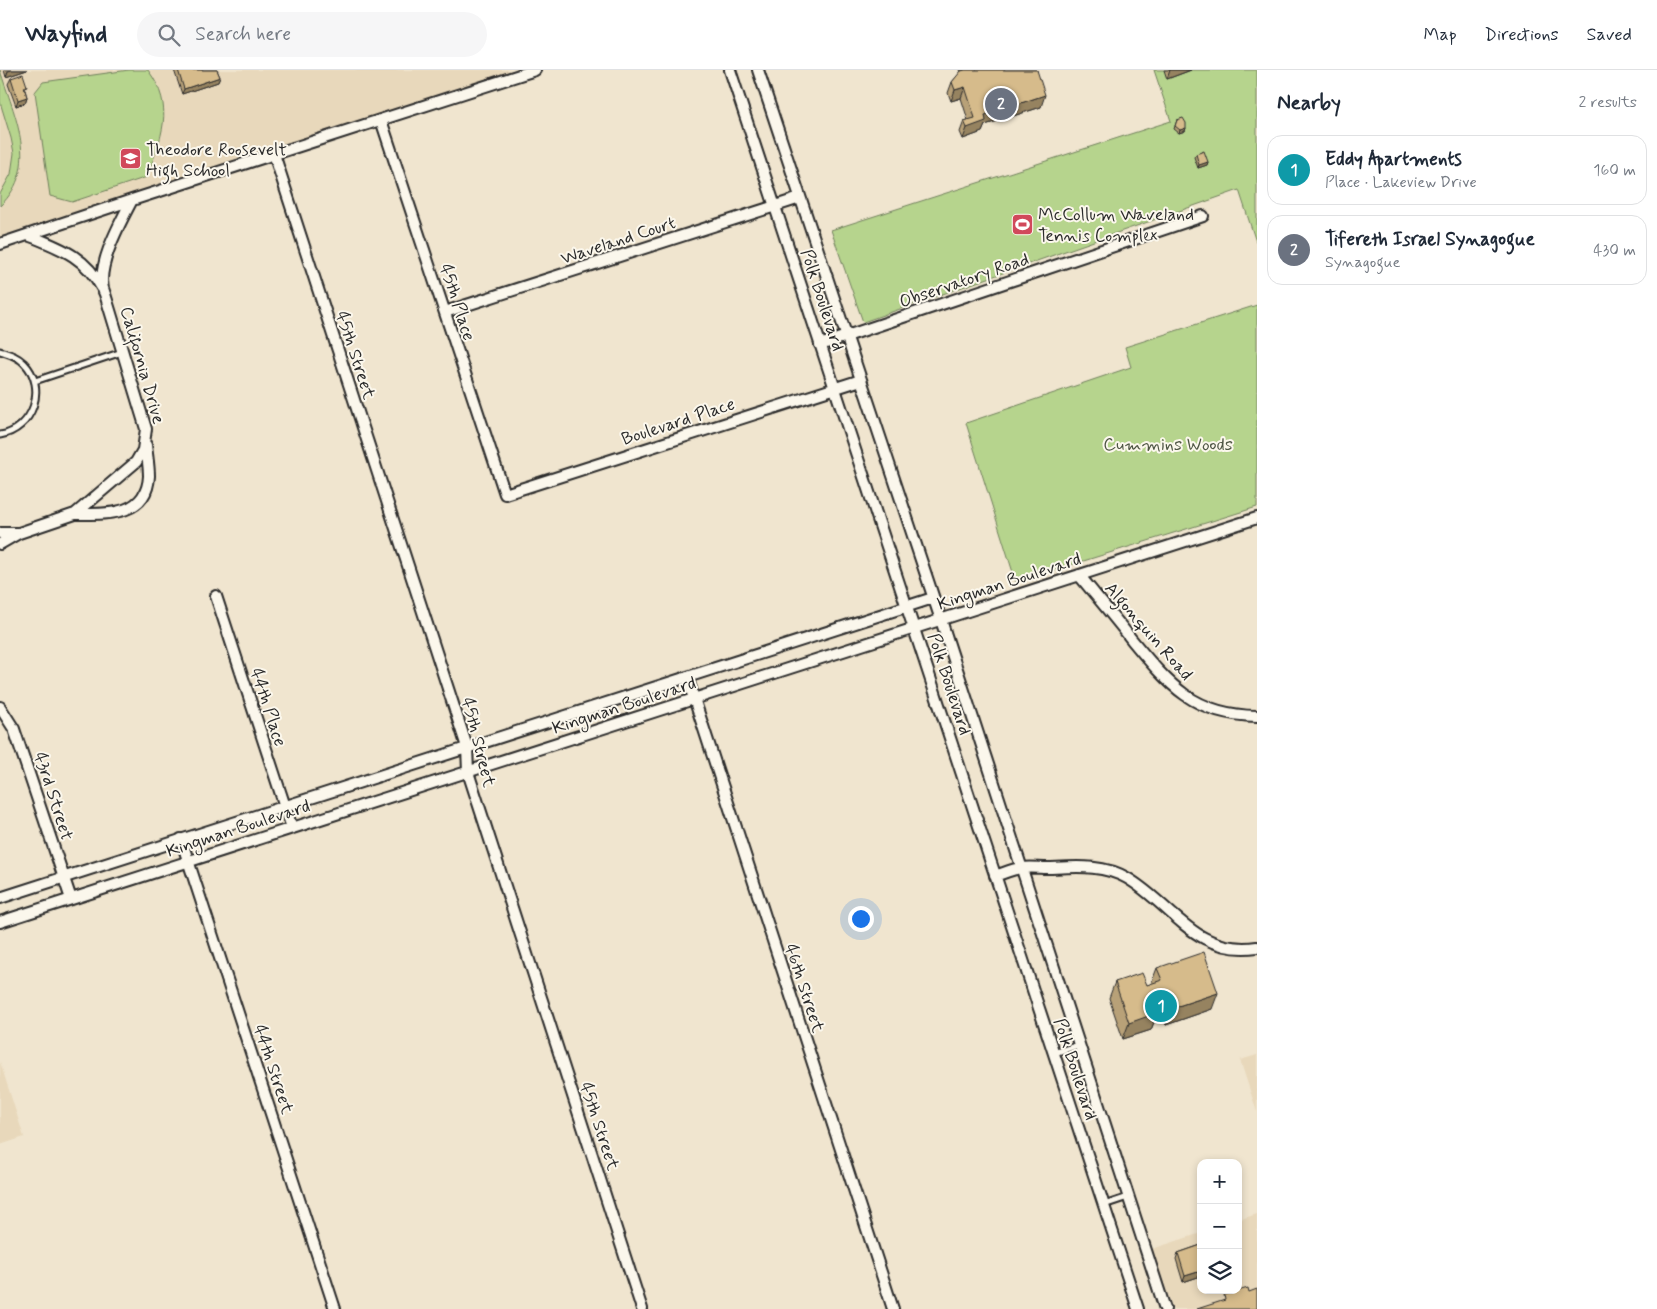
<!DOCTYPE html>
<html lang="en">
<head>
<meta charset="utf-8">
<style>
  :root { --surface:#fff; --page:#f6f6f7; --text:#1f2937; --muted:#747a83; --line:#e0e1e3; --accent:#111827 }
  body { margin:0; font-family:Mynerve,sans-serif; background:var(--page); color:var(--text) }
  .controls { position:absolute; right:15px; bottom:15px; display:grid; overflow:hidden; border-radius:10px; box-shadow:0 2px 8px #0003 }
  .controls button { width:45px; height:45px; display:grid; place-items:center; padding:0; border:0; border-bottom:1px solid var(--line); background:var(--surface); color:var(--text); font:25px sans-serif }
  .you { position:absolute; left:860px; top:848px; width:18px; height:18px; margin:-12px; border:4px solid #fff; border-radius:50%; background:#1a73e8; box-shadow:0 0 0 8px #1a73e833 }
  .badge { display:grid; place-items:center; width:32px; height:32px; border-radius:50%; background:var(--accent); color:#fff; font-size:16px; font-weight:700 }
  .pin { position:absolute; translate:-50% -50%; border:2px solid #fff; box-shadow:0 1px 5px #0006 }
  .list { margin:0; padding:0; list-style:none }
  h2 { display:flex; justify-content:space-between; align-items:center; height:65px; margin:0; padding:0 20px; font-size:21px }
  h2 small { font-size:16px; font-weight:400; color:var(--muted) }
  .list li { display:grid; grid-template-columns:32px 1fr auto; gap:15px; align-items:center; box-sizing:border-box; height:70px; margin:0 10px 10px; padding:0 10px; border:1px solid var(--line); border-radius:15px }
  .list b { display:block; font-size:19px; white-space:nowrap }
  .list p { margin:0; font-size:16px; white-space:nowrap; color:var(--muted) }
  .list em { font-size:16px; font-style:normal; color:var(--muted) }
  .icon { flex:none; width:28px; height:28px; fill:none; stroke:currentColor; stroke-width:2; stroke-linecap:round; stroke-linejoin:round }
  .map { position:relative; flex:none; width:1257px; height:1239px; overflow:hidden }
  header { display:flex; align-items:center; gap:30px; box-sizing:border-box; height:70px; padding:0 25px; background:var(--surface); border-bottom:1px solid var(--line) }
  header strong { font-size:24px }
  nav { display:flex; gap:28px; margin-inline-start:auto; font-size:18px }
  .search { width:350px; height:45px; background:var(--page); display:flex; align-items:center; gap:12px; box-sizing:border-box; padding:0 18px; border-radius:28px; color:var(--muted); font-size:19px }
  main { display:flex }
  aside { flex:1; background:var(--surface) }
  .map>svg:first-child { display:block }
  .built { fill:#e8d8bb }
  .green { fill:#b6d48d; stroke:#70805c }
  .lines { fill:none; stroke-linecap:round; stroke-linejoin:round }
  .service-casing { stroke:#2b2b2b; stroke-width:9 }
  .minor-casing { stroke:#2b2b2b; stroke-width:14 }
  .service { stroke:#fbf7ec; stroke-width:5 }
  .minor { stroke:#fbf7ec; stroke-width:10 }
  .wall { fill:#b8a178; stroke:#2b2b2b }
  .shaded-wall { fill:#968361; stroke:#2b2b2b }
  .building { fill:#d6bb8b; stroke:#2b2b2b }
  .labels { text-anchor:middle; stroke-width:4; stroke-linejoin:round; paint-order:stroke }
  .poi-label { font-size:18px; fill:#2b2b2b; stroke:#fbf7ec; text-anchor:start }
  .street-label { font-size:18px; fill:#2b2b2b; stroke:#fbf7ec }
  .park-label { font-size:18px; fill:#4e5544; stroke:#fbf7ec }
</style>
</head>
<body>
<header>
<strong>Wayfind</strong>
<div class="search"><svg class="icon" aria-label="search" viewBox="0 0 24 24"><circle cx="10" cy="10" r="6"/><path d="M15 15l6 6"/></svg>Search here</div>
<nav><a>Map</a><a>Directions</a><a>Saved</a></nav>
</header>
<main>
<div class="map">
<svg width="1257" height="1239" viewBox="0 0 1257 1239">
  <rect width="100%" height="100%" fill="#f0e5cf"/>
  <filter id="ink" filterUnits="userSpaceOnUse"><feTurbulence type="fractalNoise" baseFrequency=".02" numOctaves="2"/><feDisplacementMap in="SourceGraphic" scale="10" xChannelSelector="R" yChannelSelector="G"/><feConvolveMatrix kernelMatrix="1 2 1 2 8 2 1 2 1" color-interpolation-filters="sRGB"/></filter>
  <g filter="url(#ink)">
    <!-- built -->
    <path class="built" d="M0,0H535L0,174Z
      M1257,985V1042L1240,990Z
      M0,992L24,1067L0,1075Z
      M1257,1144V1239H1173L1152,1179L1201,1163V1220H1238V1150Z"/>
    <!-- green -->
    <path class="green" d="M0,0C14,46 41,96 0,136V124L11,104L14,83L11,68L0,32Z
      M129,0H148C176,38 161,67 147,107L72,132L50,126L35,22L43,12Z
      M1154,0H1257V175L1239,120L863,252L831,160L1171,51Z
      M1257,235V437L1016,512L966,353L1131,297L1125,277Z"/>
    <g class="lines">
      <defs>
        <path id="service" d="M0,281C9,284 17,286 24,293C48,317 33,360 0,365
          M35,311L122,282
          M1054,983L1079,975
          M1104,1135L1128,1127"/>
        <path id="minor" d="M730,0L1138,1239
          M758,0L941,550L1165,1239
          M381,50L505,424L861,310
          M274,84L467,677L468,702L642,1239
          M28,165C60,178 85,186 102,218
          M0,174L132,130L535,0
          M445,242L800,128
          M820,275L1203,146
          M75,444C105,444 147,447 149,406C149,396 147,385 146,375
          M0,463H18
          M0,474L19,463L75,444L136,392L143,380L146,359L105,224C93,201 121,151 132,130
          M1079,505C1097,527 1115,548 1132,570C1170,616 1194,645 1257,646
          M216,526L292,758
          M687,607L893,1239
          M0,637L14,659L71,829
          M181,769L335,1239
          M995,806C1004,803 1013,799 1021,798C1030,797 1039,798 1048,798C1075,797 1103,794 1127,808C1172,834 1195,886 1257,877
          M0,828L933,528
          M0,852L1257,448"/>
      </defs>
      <!-- service casing -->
      <use href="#service" class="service-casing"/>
      <!-- minor casing -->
      <use href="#minor" class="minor-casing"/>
      <!-- service -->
      <use href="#service" class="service"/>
      <!-- minor -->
      <use href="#minor" class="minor"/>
    </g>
    <!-- wall -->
    <path class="wall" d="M4,0H27L6,7Z
      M174,0H217L220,7L218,12L182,24Z
      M960,0H1037L1041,37L985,55L982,62L963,69L960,62L964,51L968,50L961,28L951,31L948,23L952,12L961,2Z
      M1164,0H1191L1167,9Z
      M11,8L25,20L27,27L25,33L16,36L8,14Z
      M1177,50L1186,58L1185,61L1179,63L1174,59Z
      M1196,84L1208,92L1207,95L1198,98L1194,87Z
      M1157,898L1212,939L1166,955L1161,942L1157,944L1151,960L1123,969L1109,928L1115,912L1147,915L1151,914Z
      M1201,1175V1206L1183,1212L1176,1189L1178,1183Z"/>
    <!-- shaded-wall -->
    <path class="shaded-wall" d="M12,0H27L6,7L8,1Z
      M1170,0H1191L1167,9Z
      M220,7L218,12L182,24L184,19Z
      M965,17L961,28L951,31L955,20Z
      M1045,25L1041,37L985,55L982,62L963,69L967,58L985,45Z
      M27,27L25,33L16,36L18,30Z
      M1186,58L1185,61L1179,63L1180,60Z
      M1208,92L1207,95L1198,98L1199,95Z
      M1218,923L1212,939L1166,955L1172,938Z
      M1167,926L1161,942L1157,944L1151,960L1123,969L1129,953L1153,931Z
      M1201,1201V1206L1183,1212L1185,1206Z"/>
    <!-- building -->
    <path class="building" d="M178,0H217L220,7L184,19Z
      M965,0H1037L1045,25L985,45L986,51L967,58L964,51L975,48L965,17L955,20L952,12L961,1Z
      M23,4L27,16L24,17L27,27L18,30L11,8Z
      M1183,48L1186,53V58L1180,60L1175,56L1177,50Z
      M1204,81L1208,92L1199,95L1196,84Z
      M1204,882L1218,923L1172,938L1167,926L1153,931L1157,943L1129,953L1115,912L1142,903L1147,915L1162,910L1157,898Z
      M1201,1175V1201L1185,1206L1178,1183Z
      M1248,1218L1249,1222L1257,1219V1239H1197L1225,1230L1224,1225Z"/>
  </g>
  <!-- icons -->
  <defs>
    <symbol id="school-square" viewBox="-11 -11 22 22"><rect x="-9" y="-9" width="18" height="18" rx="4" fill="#d1495b" stroke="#fbf7ec"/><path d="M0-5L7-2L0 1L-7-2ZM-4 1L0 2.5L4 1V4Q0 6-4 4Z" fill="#fff"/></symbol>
    <symbol id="stadium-square" viewBox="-11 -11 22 22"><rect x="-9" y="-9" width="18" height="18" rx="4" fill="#d1495b" stroke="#fbf7ec"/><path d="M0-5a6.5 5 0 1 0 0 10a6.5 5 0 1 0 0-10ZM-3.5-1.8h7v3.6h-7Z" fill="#fff"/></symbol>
  </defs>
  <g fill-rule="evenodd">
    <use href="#school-square" x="118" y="76" width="25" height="25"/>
    <use href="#stadium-square" x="1010" y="142" width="25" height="25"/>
  </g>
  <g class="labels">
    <!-- poi labels -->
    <g class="poi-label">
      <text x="146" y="85">Theodore Roosevelt<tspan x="146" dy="21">High School</tspan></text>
      <text x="1038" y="150">McCollum Waveland<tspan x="1038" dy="21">Tennis Complex</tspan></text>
    </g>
    <!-- street labels -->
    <g class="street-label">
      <text transform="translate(618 170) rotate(-18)" y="6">Waveland Court</text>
      <text transform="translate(964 210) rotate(-19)" y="6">Observatory Road</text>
      <text transform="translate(823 230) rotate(72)" y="6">Polk Boulevard</text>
      <text transform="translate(458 232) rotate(72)" y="6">45th Place</text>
      <text transform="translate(356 285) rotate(72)" y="6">45th Street</text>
      <text transform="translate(143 295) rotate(74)" y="6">California Drive</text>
      <text transform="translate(678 351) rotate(-18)" y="6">Boulevard Place</text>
      <text transform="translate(1009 511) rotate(-18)" y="6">Kingman Boulevard</text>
      <text transform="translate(1149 561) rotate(49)" y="6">Algonquin Road</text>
      <text transform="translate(950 614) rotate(72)" y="6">Polk Boulevard</text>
      <text transform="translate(624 635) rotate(-18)" y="6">Kingman Boulevard</text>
      <text transform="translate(269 637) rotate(72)" y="6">44th Place</text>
      <text transform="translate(479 672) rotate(76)" y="6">45th Street</text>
      <text transform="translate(54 726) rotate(72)" y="6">43rd Street</text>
      <text transform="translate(238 758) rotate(-18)" y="6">Kingman Boulevard</text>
      <text transform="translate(805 918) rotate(72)" y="6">46th Street</text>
      <text transform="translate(274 999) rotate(72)" y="6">44th Street</text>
      <text transform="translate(1076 999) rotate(72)" y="6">Polk Boulevard</text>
      <text transform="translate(600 1056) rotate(72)" y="6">45th Street</text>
    </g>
    <!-- park labels -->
    <g class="park-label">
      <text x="1168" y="380">Cummins Woods</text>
    </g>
  </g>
</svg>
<div class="controls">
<button>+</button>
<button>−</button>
<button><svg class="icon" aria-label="layers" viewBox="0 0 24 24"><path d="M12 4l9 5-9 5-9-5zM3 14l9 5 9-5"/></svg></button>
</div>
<div class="you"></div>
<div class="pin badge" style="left:1161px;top:936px;background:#0f9aa8">1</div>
<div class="pin badge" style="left:1001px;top:34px;background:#6b7280">2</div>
</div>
<aside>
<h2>Nearby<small>2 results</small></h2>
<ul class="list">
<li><span class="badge" style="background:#0f9aa8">1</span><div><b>Eddy Apartments</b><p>Place · Lakeview Drive</p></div><em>160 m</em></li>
<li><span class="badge" style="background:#6b7280">2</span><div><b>Tifereth Israel Synagogue</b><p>Synagogue</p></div><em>430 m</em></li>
</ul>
</aside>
</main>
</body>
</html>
